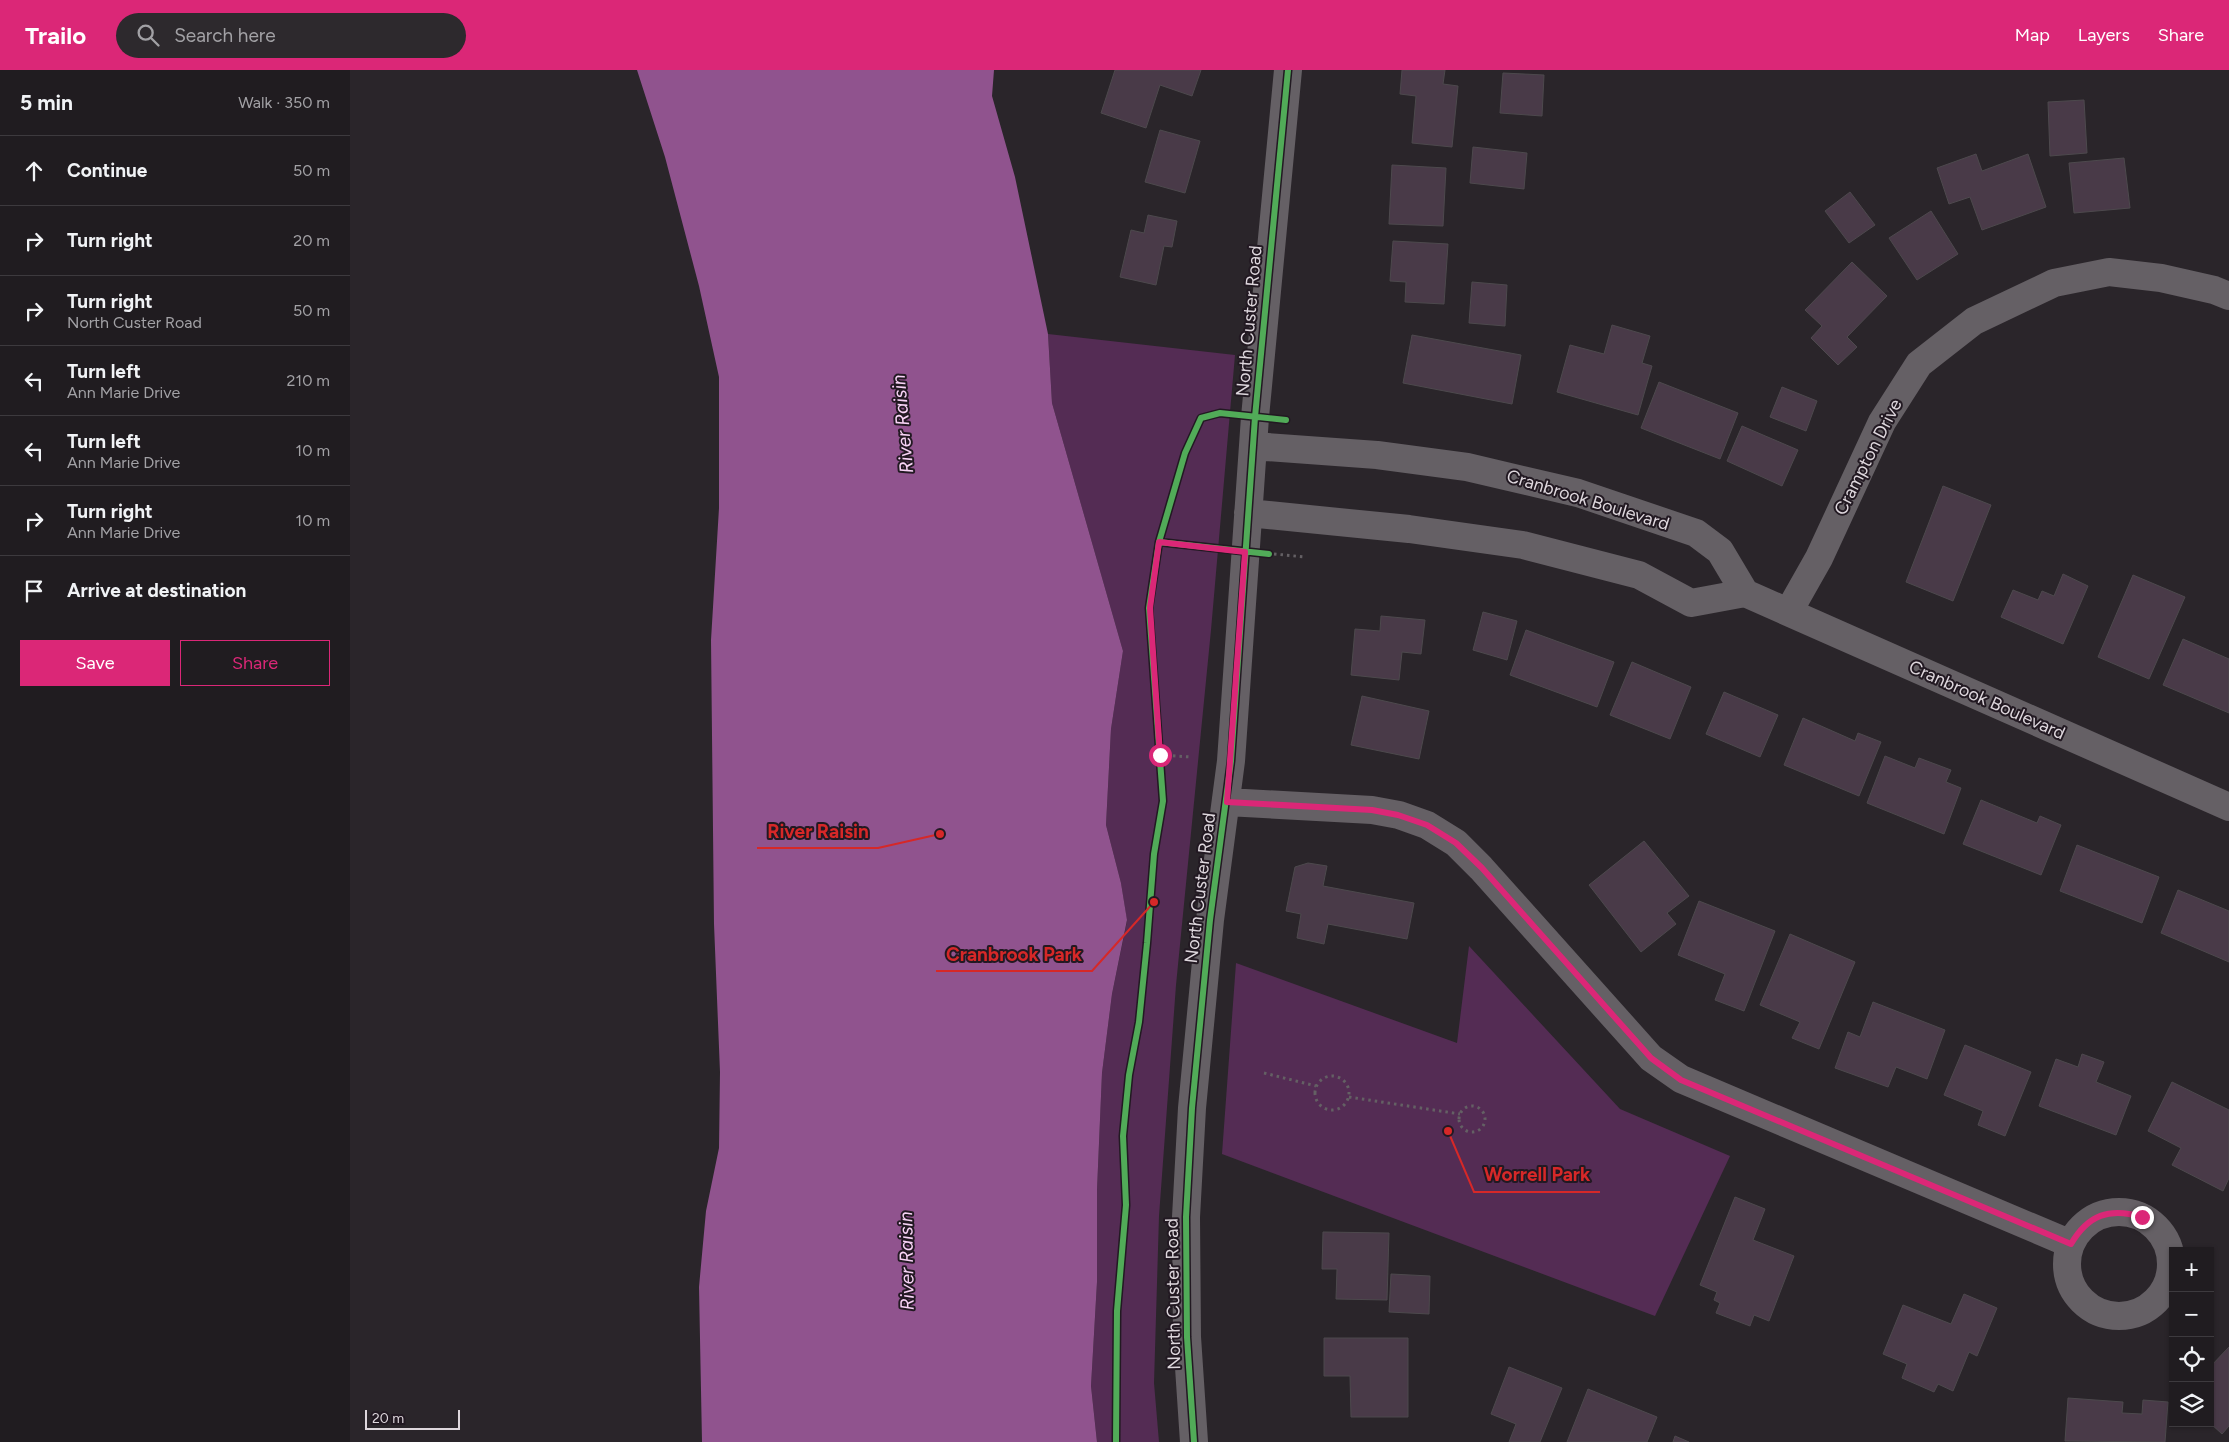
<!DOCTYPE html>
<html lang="en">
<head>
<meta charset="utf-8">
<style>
  :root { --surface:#201c20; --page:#2d292d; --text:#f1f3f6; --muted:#a2a1a5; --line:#3d3a3e; --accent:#db2777 }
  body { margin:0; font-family:Figtree,sans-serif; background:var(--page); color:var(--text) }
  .controls { position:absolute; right:15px; bottom:15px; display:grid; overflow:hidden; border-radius:0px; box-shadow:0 1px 4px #0004 }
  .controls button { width:45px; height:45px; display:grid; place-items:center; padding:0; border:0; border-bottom:1px solid var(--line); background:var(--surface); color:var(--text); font:25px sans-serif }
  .scale { position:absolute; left:15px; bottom:12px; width:95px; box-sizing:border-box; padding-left:5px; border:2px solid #ded7dd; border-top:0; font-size:14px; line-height:18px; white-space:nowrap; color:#ded7dd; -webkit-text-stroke:4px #221922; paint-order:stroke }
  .stop { position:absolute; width:15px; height:15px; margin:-11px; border:4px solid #db2777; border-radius:50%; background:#fff }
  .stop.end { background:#db2777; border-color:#fff; box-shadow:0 1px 5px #0008 }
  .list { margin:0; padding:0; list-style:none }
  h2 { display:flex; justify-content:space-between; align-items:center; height:65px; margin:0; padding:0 20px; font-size:21px }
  h2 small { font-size:16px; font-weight:400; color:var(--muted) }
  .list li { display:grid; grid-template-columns:32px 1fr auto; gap:15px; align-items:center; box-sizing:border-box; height:70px; padding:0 20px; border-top:1px solid var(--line) }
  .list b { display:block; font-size:19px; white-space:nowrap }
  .list p { margin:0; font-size:16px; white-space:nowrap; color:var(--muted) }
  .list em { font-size:16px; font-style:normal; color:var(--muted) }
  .actions { display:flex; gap:10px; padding:15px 20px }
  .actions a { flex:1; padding:11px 0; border:1px solid var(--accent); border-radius:0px; text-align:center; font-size:18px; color:var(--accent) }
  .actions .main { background:var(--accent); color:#fff }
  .icon { flex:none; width:28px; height:28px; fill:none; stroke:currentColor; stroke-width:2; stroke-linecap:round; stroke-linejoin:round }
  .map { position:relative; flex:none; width:1879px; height:1372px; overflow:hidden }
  header { display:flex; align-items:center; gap:30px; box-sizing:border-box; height:70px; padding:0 25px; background:var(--accent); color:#fff }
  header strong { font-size:24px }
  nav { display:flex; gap:28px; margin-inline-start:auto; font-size:18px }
  .search { width:350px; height:45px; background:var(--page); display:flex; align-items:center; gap:12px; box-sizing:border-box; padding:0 18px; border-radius:28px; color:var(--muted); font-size:19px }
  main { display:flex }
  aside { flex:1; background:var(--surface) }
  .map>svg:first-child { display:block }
  .green { fill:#542c54 }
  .water { fill:#90538e }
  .building { fill:#493a48; stroke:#4d494d }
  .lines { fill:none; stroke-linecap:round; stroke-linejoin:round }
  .path { stroke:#646064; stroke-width:3; stroke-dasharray:2.5 4; stroke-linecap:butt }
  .minor { stroke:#656065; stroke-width:28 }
  .cycleway-casing { stroke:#221922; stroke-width:9 }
  .cycleway { stroke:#51ab58; stroke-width:6 }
  .route { stroke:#db2777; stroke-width:6 }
  .labels { text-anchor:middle; stroke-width:4; stroke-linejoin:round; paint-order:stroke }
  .street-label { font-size:18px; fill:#ded7dd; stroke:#221922 }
  .water-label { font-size:19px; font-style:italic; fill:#f9d4f7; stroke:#221922 }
  .leader { fill:none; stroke:#d62828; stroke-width:2 }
  .callout-dot { fill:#d62828; stroke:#221922; stroke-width:2 }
  .callout-label { font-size:19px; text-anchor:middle; font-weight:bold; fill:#d62828; stroke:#221922; stroke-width:4; stroke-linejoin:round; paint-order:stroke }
</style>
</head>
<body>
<header>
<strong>Trailo</strong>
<div class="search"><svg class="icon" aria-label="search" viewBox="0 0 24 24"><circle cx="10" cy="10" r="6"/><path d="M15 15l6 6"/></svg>Search here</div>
<nav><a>Map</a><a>Layers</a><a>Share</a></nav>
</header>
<main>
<aside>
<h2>5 min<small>Walk · 350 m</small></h2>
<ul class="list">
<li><svg class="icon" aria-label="ahead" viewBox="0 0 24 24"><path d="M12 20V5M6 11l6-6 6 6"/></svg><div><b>Continue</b></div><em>50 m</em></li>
<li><svg class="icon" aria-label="right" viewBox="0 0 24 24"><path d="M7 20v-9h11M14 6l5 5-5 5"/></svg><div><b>Turn right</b></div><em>20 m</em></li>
<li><svg class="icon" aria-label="right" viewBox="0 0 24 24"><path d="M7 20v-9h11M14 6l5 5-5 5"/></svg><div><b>Turn right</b><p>North Custer Road</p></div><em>50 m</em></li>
<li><svg class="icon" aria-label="left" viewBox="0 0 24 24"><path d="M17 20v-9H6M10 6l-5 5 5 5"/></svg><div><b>Turn left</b><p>Ann Marie Drive</p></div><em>210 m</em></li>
<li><svg class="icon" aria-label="left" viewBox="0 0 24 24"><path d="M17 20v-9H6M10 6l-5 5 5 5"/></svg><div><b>Turn left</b><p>Ann Marie Drive</p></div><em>10 m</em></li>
<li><svg class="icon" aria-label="right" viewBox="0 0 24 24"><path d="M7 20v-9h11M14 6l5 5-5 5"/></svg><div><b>Turn right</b><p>Ann Marie Drive</p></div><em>10 m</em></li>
<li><svg class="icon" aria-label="arrive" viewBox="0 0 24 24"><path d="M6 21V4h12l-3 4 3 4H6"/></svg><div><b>Arrive at destination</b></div></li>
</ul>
<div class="actions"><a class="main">Save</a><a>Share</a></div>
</aside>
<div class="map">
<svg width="1879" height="1372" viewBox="0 0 1879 1372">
  <rect width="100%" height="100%" fill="#2a252a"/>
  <!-- green -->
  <path class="green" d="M698,264L885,285L861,560L826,915L809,1146L804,1313L809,1372H747L741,1316L747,1212V1120L752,1003L762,924L777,851L771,813L756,755L761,659L773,581L702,333Z
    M1119,876L1270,1039L1380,1086L1305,1246L872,1084L886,893L1107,973Z"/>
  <!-- water -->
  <path class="water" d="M287,0H644L642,26L665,107L698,264L702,333L773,581L761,659L756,755L771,813L777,850L762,924L752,1003L747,1120V1212L741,1316L747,1372H352L349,1217L356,1141L369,1078L370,1002L364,854L361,570L369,438V307L349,216L315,87Z"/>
  <!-- building -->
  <path class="building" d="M765,0H851L842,26L810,15L796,58L751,43Z
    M1052,0H1095L1093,14L1108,16L1102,77L1062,73L1066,26L1050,24Z
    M1153,3L1194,5L1192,46L1150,43Z
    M1734,30L1737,83L1700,86L1698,32Z
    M810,60L850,71L835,123L795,112Z
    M1123,77L1177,83L1174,119L1120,113Z
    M1626,84L1632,101L1678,84L1696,137L1632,160L1620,127L1599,134L1587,98Z
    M1774,88L1780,138L1724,143L1719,93Z
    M1042,95L1096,98L1093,156L1039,154Z
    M1500,122L1525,155L1499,173L1475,141Z
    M1581,141L1608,184L1567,210L1539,168Z
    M798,145L827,151L822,177L814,176L806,215L770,207L781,160L794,163Z
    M1043,171L1098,174L1094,234L1055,232L1056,212L1040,211Z
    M1502,192L1537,226L1497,267L1507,277L1488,295L1461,268L1472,256L1455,240Z
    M1122,212L1157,215L1155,256L1119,253Z
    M1262,255L1300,266L1292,293L1302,296L1288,345L1207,322L1220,275L1254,284Z
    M1062,265L1171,285L1162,334L1053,313Z
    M1309,312L1388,343L1370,389L1291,358Z
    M1432,317L1467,331L1456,361L1420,347Z
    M1392,356L1448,380L1432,416L1377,391Z
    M1593,416L1641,435L1603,531L1556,512Z
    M1713,504L1738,516L1713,574L1651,547L1663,520L1688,530L1692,521L1704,526Z
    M1783,505L1835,527L1799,609L1748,587Z
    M1133,542L1167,551L1157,590L1123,580Z
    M1031,546L1075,550L1071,584L1052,582L1049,610L1001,605L1005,559L1030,561Z
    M1176,560L1264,592L1247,637L1160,605Z
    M1833,569L1879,589V643L1813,615Z
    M1282,592L1341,617L1320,669L1260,645Z
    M1374,622L1428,645L1410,687L1356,664Z
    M1012,626L1079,641L1069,689L1001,675Z
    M1453,648L1505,671L1508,663L1531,672L1509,726L1434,695Z
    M1535,686L1565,698L1569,688L1601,700L1596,712L1611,718L1594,764L1517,733Z
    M1631,730L1687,753L1690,746L1711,755L1691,805L1613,774Z
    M1294,771L1339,826L1317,843L1326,854L1291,882L1239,815Z
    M1727,775L1809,807L1792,853L1710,821Z
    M958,793L977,796L973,816L1064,833L1057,869L978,854L974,874L947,868L951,844L936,841L945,797Z
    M1828,820L1879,841V892L1811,863Z
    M1349,831L1425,861L1394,941L1365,930L1375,904L1328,885Z
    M1440,864L1505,892L1469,979L1442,968L1450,952L1410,935Z
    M1523,932L1595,960L1577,1009L1546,997L1538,1017L1485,998L1498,962L1510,967Z
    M1615,975L1681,1002L1655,1066L1628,1055L1633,1041L1594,1025Z
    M1732,984L1754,992L1746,1012L1781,1026L1766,1065L1689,1036L1706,989L1728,997Z
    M1822,1012L1879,1040V1108L1873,1121L1822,1095L1831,1078L1798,1061Z
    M1385,1127L1415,1139L1403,1170L1444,1186L1419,1251L1404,1245L1400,1256L1366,1243L1370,1233L1364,1230L1367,1222L1350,1215Z
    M973,1162L1039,1163L1037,1230L986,1229L987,1199H972Z
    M1041,1204L1080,1206L1079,1244L1039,1242Z
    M1614,1224L1647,1238L1627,1286L1619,1282L1603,1321L1588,1314L1584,1322L1552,1308L1557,1294L1533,1284L1553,1235L1601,1254Z
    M974,1268H1058V1347H1001L1000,1306H974Z
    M1879,1277V1356L1872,1364L1860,1353V1297Z
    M1159,1297L1212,1318L1190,1372H1159L1166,1354L1141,1344Z
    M1238,1319L1307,1347L1297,1372H1217Z
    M1718,1328L1773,1332L1772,1343L1792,1344L1793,1330L1818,1332L1815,1372L1715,1371Z
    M1325,1366L1339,1372H1323Z"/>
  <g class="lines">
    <!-- path -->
    <path class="path" d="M924,484L955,487
      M810,685L841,687
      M914,1003L966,1016
      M965 1023a17 17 0 1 1 34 0a17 17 0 1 1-34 0Z
      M999,1027L1110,1044
      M1109 1049a13 13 0 1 1 26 0a13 13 0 1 1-26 0Z"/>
    <!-- minor -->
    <path class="minor" d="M903,376L1027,385L1117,397L1228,423L1346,463L1370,481L1395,523
      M898,443L1059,459L1173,475L1289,505L1341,533L1395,523L1879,737
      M1439,541L1469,488L1532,352L1569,294L1624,251L1704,213L1759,202L1811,208L1864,220L1879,226
      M877,732L1022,740L1049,745L1077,755L1106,773L1131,798L1301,988L1331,1009L1721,1174
      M1717 1194a52 52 0 1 1 104 0a52 52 0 1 1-104 0Z
      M844,1372L837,1267L836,1147L842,1038L860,850L881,691L905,347L938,0"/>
    <defs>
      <path id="cycleway" d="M809,472L919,484
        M766,1372L767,1241L776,1135L773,1066L779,1005L789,952L797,873L804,784L813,731L799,538L809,472L835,383L851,348L870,343L936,350
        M844,1372L837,1267L836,1147L842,1038L860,850L881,691L905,347L938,0"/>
    </defs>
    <!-- cycleway casing -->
    <use href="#cycleway" class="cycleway-casing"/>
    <!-- cycleway -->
    <use href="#cycleway" class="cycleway"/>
  </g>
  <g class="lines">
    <!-- route -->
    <path class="route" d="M810,685L800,538L809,472L895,482L877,732L1022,740L1048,745L1077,755L1106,773L1132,798L1301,988L1331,1010L1721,1174C1738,1145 1759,1137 1792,1147"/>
  </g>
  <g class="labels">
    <!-- street labels -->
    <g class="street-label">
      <text transform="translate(899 251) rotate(-85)" y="6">North Custer Road</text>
      <text transform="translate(1518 387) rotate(-63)" y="6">Crampton Drive</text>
      <text transform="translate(1238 430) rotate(17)" y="6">Cranbrook Boulevard</text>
      <text transform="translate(1637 630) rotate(24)" y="6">Cranbrook Boulevard</text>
      <text transform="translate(850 818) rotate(-83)" y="6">North Custer Road</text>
      <text transform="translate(823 1224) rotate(-91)" y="6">North Custer Road</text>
    </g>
    <!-- water labels -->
    <g class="water-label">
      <text transform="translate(552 354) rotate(-95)" y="7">River Raisin</text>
      <text transform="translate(556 1191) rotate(-91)" y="7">River Raisin</text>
    </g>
  </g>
  <!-- callouts -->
  <path class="leader" d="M590 764L528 778H407M804 832L742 901H586M1098 1061L1124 1122H1250"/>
  <g class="callout-dot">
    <circle cx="590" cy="764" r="5"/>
    <circle cx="804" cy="832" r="5"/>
    <circle cx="1098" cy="1061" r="5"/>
  </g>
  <g class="callout-label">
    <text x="468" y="768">River Raisin</text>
    <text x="664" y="891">Cranbrook Park</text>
    <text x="1187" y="1111">Worrell Park</text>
  </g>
</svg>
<div class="controls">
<button>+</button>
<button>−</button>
<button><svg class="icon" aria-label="locate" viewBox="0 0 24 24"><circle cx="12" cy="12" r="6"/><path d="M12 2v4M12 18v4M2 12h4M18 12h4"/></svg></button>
<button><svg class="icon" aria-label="layers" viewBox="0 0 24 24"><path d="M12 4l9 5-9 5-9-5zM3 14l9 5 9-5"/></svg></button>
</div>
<div class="scale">20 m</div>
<div class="stop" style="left:810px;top:685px"></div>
<div class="stop end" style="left:1792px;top:1147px"></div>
</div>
</main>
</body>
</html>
